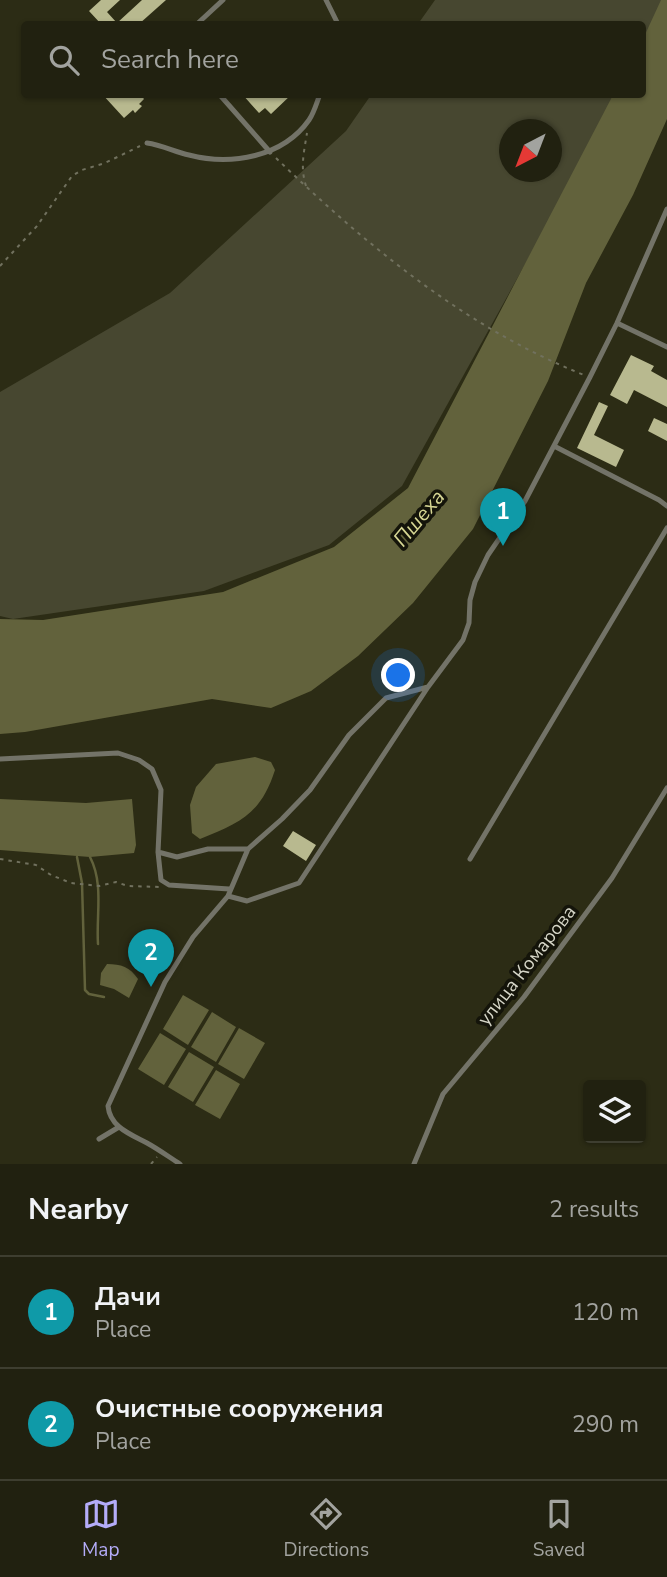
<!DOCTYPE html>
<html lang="en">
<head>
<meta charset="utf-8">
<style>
  :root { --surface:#212110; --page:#2d2e1e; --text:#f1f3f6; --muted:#a2a39f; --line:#3e3e30; --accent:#b4acf9 }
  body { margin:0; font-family:"Nunito Sans",sans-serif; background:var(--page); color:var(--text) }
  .controls { position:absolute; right:21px; bottom:21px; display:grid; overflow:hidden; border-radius:7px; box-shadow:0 2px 5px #0004 }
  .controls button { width:63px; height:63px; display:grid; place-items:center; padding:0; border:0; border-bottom:2px solid var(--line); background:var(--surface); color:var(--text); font:35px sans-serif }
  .compass { position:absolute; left:499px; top:119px; width:63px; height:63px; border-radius:50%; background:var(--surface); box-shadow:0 2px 5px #0004; rotate:222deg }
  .you { position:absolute; left:399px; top:676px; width:24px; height:24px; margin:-18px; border:5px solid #fff; border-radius:50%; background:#1a73e8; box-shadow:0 0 0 10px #1a73e833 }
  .badge { display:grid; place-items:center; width:46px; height:46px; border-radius:50%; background:var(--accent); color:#fff; font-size:23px; font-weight:700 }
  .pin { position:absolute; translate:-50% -58px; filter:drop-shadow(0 2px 4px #0008) }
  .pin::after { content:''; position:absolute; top:37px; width:24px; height:21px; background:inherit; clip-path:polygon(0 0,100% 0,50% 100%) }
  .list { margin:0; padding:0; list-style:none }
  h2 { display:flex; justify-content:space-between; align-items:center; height:91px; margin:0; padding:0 28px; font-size:30px }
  h2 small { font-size:23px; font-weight:400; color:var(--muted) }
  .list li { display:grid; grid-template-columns:46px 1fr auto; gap:21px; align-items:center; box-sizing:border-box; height:112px; padding:0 28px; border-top:2px solid var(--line) }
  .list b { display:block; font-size:26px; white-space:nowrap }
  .list p { margin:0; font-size:23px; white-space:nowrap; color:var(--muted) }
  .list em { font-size:23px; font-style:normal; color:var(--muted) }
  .icon { flex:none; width:38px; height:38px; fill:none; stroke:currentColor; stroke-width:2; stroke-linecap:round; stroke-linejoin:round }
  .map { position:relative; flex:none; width:667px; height:1164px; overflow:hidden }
  .search { position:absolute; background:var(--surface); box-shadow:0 2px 5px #0004; left:21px; right:21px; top:21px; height:77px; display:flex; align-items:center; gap:18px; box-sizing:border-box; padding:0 24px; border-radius:7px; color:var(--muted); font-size:26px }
  .sheet { height:315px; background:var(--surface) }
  nav { display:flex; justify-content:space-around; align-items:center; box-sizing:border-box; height:98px; border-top:2px solid var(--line); background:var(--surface); font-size:19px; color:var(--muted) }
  nav a { display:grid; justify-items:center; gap:4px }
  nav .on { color:var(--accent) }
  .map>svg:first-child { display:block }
  .green { fill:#474730; fill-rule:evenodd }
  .water { fill:#62623c }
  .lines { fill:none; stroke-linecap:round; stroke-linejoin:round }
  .stream { stroke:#62623c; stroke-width:2.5 }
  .building { fill:#b8b98f }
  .path { stroke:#71715e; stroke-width:2; stroke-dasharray:3.5 5; stroke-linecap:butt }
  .lane { stroke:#737368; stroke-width:5 }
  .labels { text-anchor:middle; stroke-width:7; stroke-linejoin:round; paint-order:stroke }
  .street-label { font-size:19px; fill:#d5d5c7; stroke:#14140a }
  .water-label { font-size:21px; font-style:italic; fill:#d6d693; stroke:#14140a }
</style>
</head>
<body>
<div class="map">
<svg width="667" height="1164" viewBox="0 0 667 1164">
  <rect width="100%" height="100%" fill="#2c2c15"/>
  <!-- green -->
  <path class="green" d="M435,0H663L643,51L642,24H418Z
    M371,95H619L402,486L329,545L204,591L13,619L0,616V392L170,293L346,131ZM510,130H552V172H510Z"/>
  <!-- water -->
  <path class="water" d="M661,0H667V119L633,195L586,283L548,381L473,529L413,603L358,656L311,691L271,708L212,699L25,732L0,734V619L43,620L223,592L334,547L408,488L613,95L642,94L643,39Z
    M255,757L271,762L275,770C261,814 240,823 200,839L192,833L190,805L196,787L216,764Z
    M0,799L86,803L132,799L136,845L134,853L90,857L0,850Z
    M107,964C121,964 130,967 138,979L129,998L114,989L100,985L101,973Z
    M183,995L209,1010L188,1045L163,1029Z
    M212,1012L236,1027L216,1062L191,1047Z
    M239,1028L265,1043L244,1079L218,1064Z
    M160,1033L186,1049L164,1085L138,1069Z
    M189,1052L214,1067L193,1102L168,1087Z
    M216,1070L240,1084L220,1119L195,1105Z"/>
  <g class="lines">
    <!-- stream -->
    <path class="stream" d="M77,857L82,883L85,990L89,994L104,997
      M90,857C104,884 96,915 98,944"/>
  </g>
  <!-- building -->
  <path class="building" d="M101,0H120L107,12L117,23L142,0H166L139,24H101L89,11Z
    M102,94H140L144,99L139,104L142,106L135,113L133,110L124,118Z
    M242,94H292L271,114L265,108L259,113Z
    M631,355L654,366L651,371L667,380V407L634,390L627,404L610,395Z
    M599,402L608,406L594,435L624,450L616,467L577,448Z
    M654,418L667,424V441L648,431Z
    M293,831L316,845L306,861L283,846Z"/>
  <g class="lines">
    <!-- path -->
    <path class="path" d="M276,158C366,245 466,328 584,375
      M306,186C300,167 304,152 307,133
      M0,266L37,226L72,176L82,170L105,163L140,146
      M0,859L36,865L51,875L71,883L99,886L116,882L128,886L160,887
      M151,1164L157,1157"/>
    <!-- lane -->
    <path class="lane" d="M326,0L338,24
      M197,24L223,0
      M219,94L270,152
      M147,143C162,145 175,152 189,155C231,166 283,157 309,120C314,113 317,102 320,94
      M617,323L667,347
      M554,446L659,500L667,506
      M0,759L118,753L139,760L152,769L161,790L158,852L161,880L169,885L229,889
      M158,852L177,857L208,849H248
      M470,859L667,528
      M228,896L247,901L299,883L428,687
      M99,1139L119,1127
      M180,1164C169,1157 158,1149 147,1143C130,1134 110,1127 108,1106L165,982L193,937L228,896L248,849L282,819L310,790L349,735L386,698L428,687L463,640L469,623L470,600L475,582L488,555L525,501L590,377L617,323L667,209
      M414,1164L443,1094L524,997L612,878L667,788"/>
  </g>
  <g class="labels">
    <!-- street labels -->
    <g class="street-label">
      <text transform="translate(526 965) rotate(-52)" y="7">улица Комарова</text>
    </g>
    <!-- water labels -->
    <g class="water-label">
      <text transform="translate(419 518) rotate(-50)" y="7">Пшеха</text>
    </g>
  </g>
</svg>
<div class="controls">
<button><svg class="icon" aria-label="layers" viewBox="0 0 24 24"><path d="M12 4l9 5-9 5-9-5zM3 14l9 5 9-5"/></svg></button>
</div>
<svg class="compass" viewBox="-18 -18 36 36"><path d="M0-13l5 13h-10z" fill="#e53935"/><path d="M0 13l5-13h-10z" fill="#a2a39f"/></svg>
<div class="you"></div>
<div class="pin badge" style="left:503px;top:546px;background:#0f9aa8">1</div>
<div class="pin badge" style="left:151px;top:987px;background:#0f9aa8">2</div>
<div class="search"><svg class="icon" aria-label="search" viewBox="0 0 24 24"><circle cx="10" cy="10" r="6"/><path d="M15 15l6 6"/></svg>Search here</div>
</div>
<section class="sheet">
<h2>Nearby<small>2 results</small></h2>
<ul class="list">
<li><span class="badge" style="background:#0f9aa8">1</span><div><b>Дачи</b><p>Place</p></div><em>120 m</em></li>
<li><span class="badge" style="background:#0f9aa8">2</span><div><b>Очистные сооружения</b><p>Place</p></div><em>290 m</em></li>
</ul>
</section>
<nav>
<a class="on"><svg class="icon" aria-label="map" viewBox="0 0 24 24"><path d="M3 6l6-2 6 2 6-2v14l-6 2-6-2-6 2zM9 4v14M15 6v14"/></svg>Map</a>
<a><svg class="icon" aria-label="directions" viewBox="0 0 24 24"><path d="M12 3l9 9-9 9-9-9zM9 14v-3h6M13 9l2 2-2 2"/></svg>Directions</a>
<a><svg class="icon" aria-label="saved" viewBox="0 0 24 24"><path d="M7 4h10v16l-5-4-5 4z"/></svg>Saved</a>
</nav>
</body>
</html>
